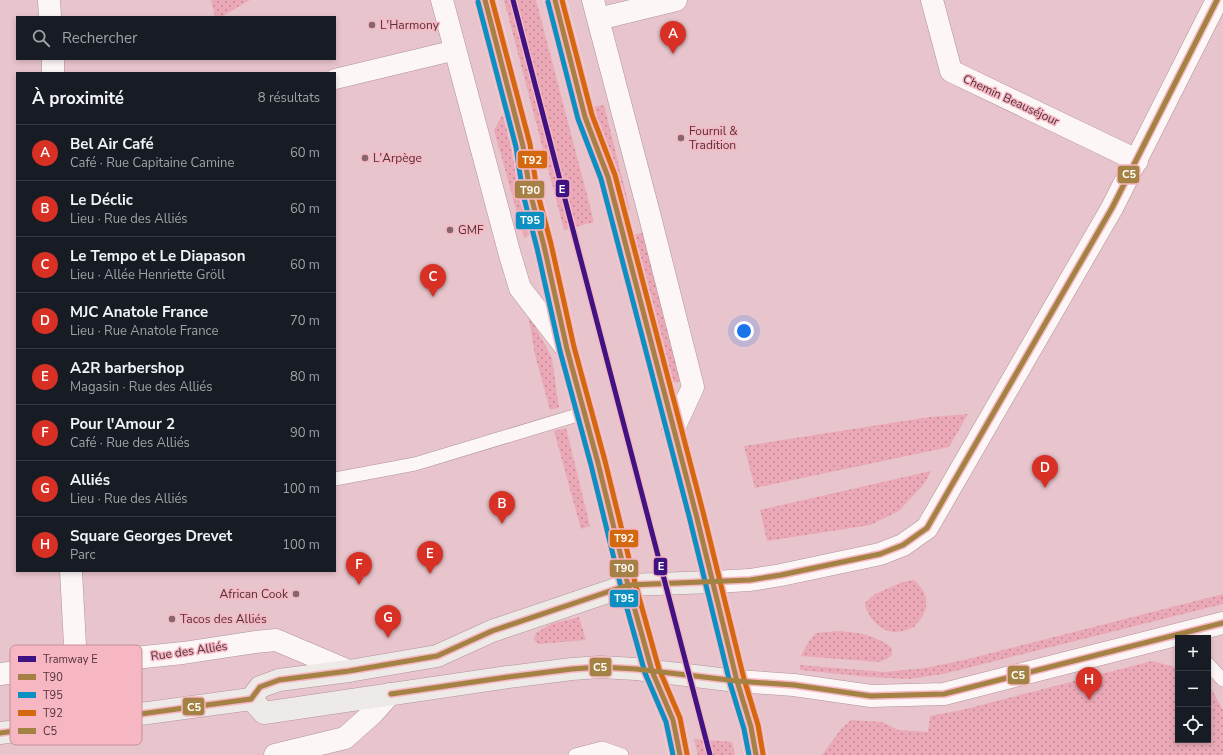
<!DOCTYPE html>
<html lang="fr">
<head>
<meta charset="utf-8">
<style>
  :root { --surface:#171b24; --page:#242831; --text:#f1f3f6; --muted:#9ea1a6; --line:#363941; --accent:#d93025 }
  body { margin:0; font-family:"Nunito Sans",sans-serif; background:var(--page); color:var(--text) }
  .controls { position:absolute; right:12px; bottom:12px; display:grid; overflow:hidden; border-radius:0px; box-shadow:0 2px 6px #0003 }
  .controls button { width:36px; height:36px; display:grid; place-items:center; padding:0; border:0; border-bottom:1px solid var(--line); background:var(--surface); color:var(--text); font:20px sans-serif }
  .you { position:absolute; left:744px; top:331px; width:14px; height:14px; margin:-10px; border:3px solid #fff; border-radius:50%; background:#1a73e8; box-shadow:0 0 0 6px #1a73e833 }
  .badge { display:grid; place-items:center; width:26px; height:26px; border-radius:50%; background:var(--accent); color:#fff; font-size:13px; font-weight:700 }
  .pin { position:absolute; translate:-50% -33px; filter:drop-shadow(0 1px 2px #0008) }
  .pin::after { content:''; position:absolute; top:21px; width:14px; height:12px; background:inherit; clip-path:polygon(0 0,100% 0,50% 100%) }
  .list { margin:0; padding:0; list-style:none }
  h2 { display:flex; justify-content:space-between; align-items:center; height:52px; margin:0; padding:0 16px; font-size:17px }
  h2 small { font-size:13px; font-weight:400; color:var(--muted) }
  .list li { display:grid; grid-template-columns:26px 1fr auto; gap:12px; align-items:center; box-sizing:border-box; height:56px; padding:0 16px; border-top:1px solid var(--line) }
  .list b { display:block; font-size:15px; white-space:nowrap }
  .list p { margin:0; font-size:13px; white-space:nowrap; color:var(--muted) }
  .list em { font-size:13px; font-style:normal; color:var(--muted) }
  .icon { flex:none; width:22px; height:22px; fill:none; stroke:currentColor; stroke-width:2; stroke-linecap:round; stroke-linejoin:round }
  .map { position:relative; flex:none; width:1223px; height:755px; overflow:hidden }
  .search { position:absolute; background:var(--surface); box-shadow:0 2px 6px #0003; left:16px; top:16px; width:320px; height:44px; display:flex; align-items:center; gap:10px; box-sizing:border-box; padding:0 14px; border-radius:0px; color:var(--muted); font-size:15px }
  .panel { position:absolute; background:var(--surface); box-shadow:0 2px 6px #0003; left:16px; top:72px; width:320px; height:500px; border-radius:0px }
  .map>svg:first-child { display:block }
  .grass { fill:url(#grass-dots) }
  .lines { fill:none; stroke-linecap:round; stroke-linejoin:round }
  .service-casing { stroke:#b09299; stroke-width:14 }
  .pedestrian-casing { stroke:#b09299; stroke-width:21 }
  .minor-casing { stroke:#b09299; stroke-width:23 }
  .tertiary-casing { stroke:#b09299; stroke-width:23 }
  .secondary-casing { stroke:#b09299; stroke-width:23 }
  .primary-casing { stroke:#f5e5e8; stroke-width:23 }
  .service { stroke:#fcf6f7; stroke-width:13 }
  .pedestrian { stroke:#fcf6f7; stroke-width:20 }
  .minor { stroke:#fcf6f7; stroke-width:22 }
  .tertiary { stroke:#fcf6f7; stroke-width:22 }
  .secondary { stroke:#eeeae7; stroke-width:22 }
  .primary { stroke:#e0ded6; stroke-width:22 }
  .bus-1-casing { stroke:#f6b7c3; stroke-width:8 }
  .bus-2-casing { stroke:#f6b7c3; stroke-width:8 }
  .bus-3-casing { stroke:#f6b7c3; stroke-width:8 }
  .bus-4-casing { stroke:#f6b7c3; stroke-width:8 }
  .bus-1 { stroke:#a78045; stroke-width:5 }
  .bus-2 { stroke:#0c90c2; stroke-width:5 }
  .bus-3 { stroke:#d4680e; stroke-width:5 }
  .bus-4 { stroke:#a48243; stroke-width:5 }
  .tram-1-casing { stroke:#f6b7c3; stroke-width:8 }
  .tram-1 { stroke:#401382; stroke-width:5 }
  .poi-dot { fill:#86656c; stroke:#f6b7c3; stroke-width:1.5 }
  .labels { text-anchor:middle; stroke-width:3; stroke-linejoin:round; paint-order:stroke }
  .poi-label { font-size:12px; fill:#523239; stroke:#f6b7c3; text-anchor:start }
  .street-label { font-size:12px; fill:#523239; stroke:#f6b7c3 }
  .key { fill:#f6b7c3; stroke:#c58f9a; stroke-width:1 }
  .key-label { font-size:11px; fill:#523239 }
  .line-badge { stroke:#f6b7c3; stroke-width:1.5 }
  .badge-label { font-size:11px; text-anchor:middle; font-weight:bold; fill:#fff }
</style>
</head>
<body>
<div class="map">
<svg width="1223" height="755" viewBox="0 0 1223 755">
  <defs>
    <pattern id="grass-dots" width="8" height="8" patternUnits="userSpaceOnUse"><rect width="8" height="8" fill="#eba8b6"/><path d="M2 2h.1M6 6h.1" fill="none" stroke="#c18995" stroke-width="1.8" stroke-linecap="round"/></pattern>
  </defs>
  <rect width="100%" height="100%" fill="#e8c5cc"/>
  <!-- grass -->
  <path class="grass" d="M211,0H250L221,17H215Z
    M504,0H536L594,222L564,230Z
    M604,105L630,210H626L594,107Z
    M504,112L517,155L530,235L524,238L494,130Z
    M646,232L682,381L672,383L632,235Z
    M528,313L552,358L559,408L550,410L535,355Z
    M968,414L949,447L755,488L744,446L930,417Z
    M566,428L590,526L581,529L554,431Z
    M931,471L924,484L899,511L870,525L767,541L760,510Z
    M914,580C923,587 929,599 925,611C923,617 918,622 914,627C909,629 901,632 895,632C881,632 866,616 865,603L875,594L903,582Z
    M1223,594V604L943,674L909,679L870,677L800,670V665L884,672L925,668L964,660Z
    M579,617L586,640L539,644L534,640L536,633L551,624Z
    M838,631C860,633 874,634 892,648V655L887,659L879,662L801,656L809,641L816,633Z
    M1152,661L1178,668V740H1208V687L1212,690L1223,710V755H822L841,729L851,720L882,722L898,730L928,732L930,716L962,710Z
    M694,739L732,742L735,755H698Z"/>
  <g class="lines">
    <defs>
      <path id="service" d="M335,479L415,464L584,413
        M1208,664L1223,680
        M575,755L602,748L622,755"/>
      <path id="pedestrian" d="M335,79L456,50"/>
      <path id="minor" d="M49,0L50,17
        M442,0L510,255L520,288L567,349
        M593,0L650,217L693,387L673,430
        M932,0L951,71L1126,155L1137,161
        M598,19L676,0
        M53,59V73
        M71,571L76,664
        M0,674L76,664L183,653L255,642L276,640L349,671
        M275,755L345,738L373,713L390,694"/>
      <path id="tertiary" d="M713,582L750,580L781,575L880,554L903,545L927,528L1112,208L1217,0
        M737,681L794,685L871,696L944,694L1223,623"/>
      <path id="secondary" d="M251,699L264,713L508,677L572,669L600,667L636,669L737,681
        M0,733L251,699L260,687L279,680L349,671L437,656L492,631L628,585L713,582"/>
      <path id="primary" d="M485,0L523,146L530,192L544,246L567,349L598,463L628,585L652,671L673,720L680,755
        M555,0L585,117L608,177L696,514L737,681L751,727L756,755"/>
    </defs>
    <!-- service casing -->
    <use href="#service" class="service-casing"/>
    <!-- pedestrian casing -->
    <use href="#pedestrian" class="pedestrian-casing"/>
    <!-- minor casing -->
    <use href="#minor" class="minor-casing"/>
    <!-- tertiary casing -->
    <use href="#tertiary" class="tertiary-casing"/>
    <!-- secondary casing -->
    <use href="#secondary" class="secondary-casing"/>
    <!-- primary casing -->
    <use href="#primary" class="primary-casing"/>
    <!-- service -->
    <use href="#service" class="service"/>
    <!-- pedestrian -->
    <use href="#pedestrian" class="pedestrian"/>
    <!-- minor -->
    <use href="#minor" class="minor"/>
    <!-- tertiary -->
    <use href="#tertiary" class="tertiary"/>
    <!-- secondary -->
    <use href="#secondary" class="secondary"/>
    <!-- primary -->
    <use href="#primary" class="primary"/>
    <defs>
      <path id="bus-1" d="M485,0L523,146L530,192L544,246L567,349L598,463L628,585L652,671L673,720L680,755
        M555,0L585,117L608,177L696,514L737,681L751,727L756,755"/>
      <path id="bus-2" d="M478,2L516,147L523,194L537,248L560,351L591,465L621,587L645,673L666,722L673,755
        M548,2L578,119L601,179L689,516L730,683L744,729L749,755"/>
      <path id="bus-3" d="M492,0L530,144L537,191L551,244L574,347L605,461L635,583L659,669L680,718L687,754
        M562,0L592,115L615,175L703,512L744,679L758,725L763,754"/>
      <path id="bus-4" d="M391,694L508,677L572,669L600,667L636,669L737,681L794,685L871,696L944,694L1223,623
        M0,733L251,699L260,687L279,680L349,671L437,656L492,631L628,585L750,580L781,575L880,554L903,545L927,528L1112,208L1217,0"/>
    </defs>
    <!-- bus-1 casing -->
    <use href="#bus-1" class="bus-1-casing"/>
    <!-- bus-2 casing -->
    <use href="#bus-2" class="bus-2-casing"/>
    <!-- bus-3 casing -->
    <use href="#bus-3" class="bus-3-casing"/>
    <!-- bus-4 casing -->
    <use href="#bus-4" class="bus-4-casing"/>
    <!-- bus-1 -->
    <use href="#bus-1" class="bus-1"/>
    <!-- bus-2 -->
    <use href="#bus-2" class="bus-2"/>
    <!-- bus-3 -->
    <use href="#bus-3" class="bus-3"/>
    <!-- bus-4 -->
    <use href="#bus-4" class="bus-4"/>
    <defs>
      <path id="tram-1" d="M513,0L710,755"/>
    </defs>
    <!-- tram-1 casing -->
    <use href="#tram-1" class="tram-1-casing"/>
    <!-- tram-1 -->
    <use href="#tram-1" class="tram-1"/>
  </g>
  <!-- markers -->
  <g class="poi-dot">
    <circle cx="372" cy="25" r="4"/>
    <circle cx="681" cy="138" r="4"/>
    <circle cx="365" cy="158" r="4"/>
    <circle cx="450" cy="230" r="4"/>
    <circle cx="296" cy="594" r="4"/>
    <circle cx="172" cy="619" r="4"/>
  </g>
  <g class="labels">
    <!-- poi labels -->
    <g class="poi-label">
      <text x="380" y="29">L'Harmony</text>
      <text x="689" y="135">Fournil &amp;<tspan x="689" dy="14">Tradition</tspan></text>
      <text x="373" y="162">L'Arpège</text>
      <text x="458" y="234">GMF</text>
      <text x="288" y="598" text-anchor="end">African Cook</text>
      <text x="180" y="623">Tacos des Alliés</text>
    </g>
    <!-- street labels -->
    <g class="street-label">
      <text transform="translate(1011 100) rotate(25)" y="4">Chemin Beauséjour</text>
      <text transform="translate(189 651) rotate(-8)" y="4">Rue des Alliés</text>
    </g>
  </g>
  <!-- legend -->
  <rect x="10" y="645" width="132" height="100" rx="6" class="key"/>
  <rect x="18" y="656" width="18" height="6" fill="#401382"/>
  <rect x="18" y="674" width="18" height="6" fill="#a78045"/>
  <rect x="18" y="692" width="18" height="6" fill="#0c90c2"/>
  <rect x="18" y="710" width="18" height="6" fill="#d4680e"/>
  <rect x="18" y="728" width="18" height="6" fill="#a48243"/>
  <g class="key-label">
    <text x="43" y="663">Tramway E</text>
    <text x="43" y="681">T90</text>
    <text x="43" y="699">T95</text>
    <text x="43" y="717">T92</text>
    <text x="43" y="735">C5</text>
  </g>
  <g class="line-badge">
    <rect x="517" y="150" width="31" height="19" rx="4" fill="#d4680e"/>
    <rect x="1117" y="165" width="23" height="19" rx="4" fill="#a48243"/>
    <rect x="555" y="179" width="15" height="19" rx="4" fill="#401382"/>
    <rect x="514" y="180" width="31" height="19" rx="4" fill="#a78045"/>
    <rect x="515" y="211" width="30" height="19" rx="4" fill="#0c90c2"/>
    <rect x="609" y="529" width="30" height="19" rx="4" fill="#d4680e"/>
    <rect x="653" y="557" width="15" height="19" rx="4" fill="#401382"/>
    <rect x="609" y="559" width="30" height="19" rx="4" fill="#a78045"/>
    <rect x="609" y="589" width="30" height="19" rx="4" fill="#0c90c2"/>
    <rect x="589" y="657" width="23" height="20" rx="4" fill="#a48243"/>
    <rect x="1007" y="665" width="23" height="20" rx="4" fill="#a48243"/>
    <rect x="182" y="697" width="23" height="19" rx="4" fill="#a48243"/>
  </g>
  <g class="badge-label">
    <text x="532" y="164">T92</text>
    <text x="1129" y="178">C5</text>
    <text x="562" y="193">E</text>
    <text x="530" y="194">T90</text>
    <text x="530" y="224">T95</text>
    <text x="624" y="542">T92</text>
    <text x="661" y="570">E</text>
    <text x="624" y="572">T90</text>
    <text x="624" y="602">T95</text>
    <text x="600" y="671">C5</text>
    <text x="1018" y="679">C5</text>
    <text x="194" y="711">C5</text>
  </g>
</svg>
<div class="controls">
<button>+</button>
<button>−</button>
<button><svg class="icon" aria-label="locate" viewBox="0 0 24 24"><circle cx="12" cy="12" r="6"/><path d="M12 2v4M12 18v4M2 12h4M18 12h4"/></svg></button>
</div>
<div class="you"></div>
<div class="pin badge" style="left:673px;top:54px">A</div>
<div class="pin badge" style="left:502px;top:524px">B</div>
<div class="pin badge" style="left:433px;top:297px">C</div>
<div class="pin badge" style="left:1045px;top:488px">D</div>
<div class="pin badge" style="left:430px;top:574px">E</div>
<div class="pin badge" style="left:359px;top:585px">F</div>
<div class="pin badge" style="left:388px;top:638px">G</div>
<div class="pin badge" style="left:1089px;top:700px">H</div>
<div class="search"><svg class="icon" aria-label="search" viewBox="0 0 24 24"><circle cx="10" cy="10" r="6"/><path d="M15 15l6 6"/></svg>Rechercher</div>
<section class="panel">
<h2>À proximité<small>8 résultats</small></h2>
<ul class="list">
<li><span class="badge">A</span><div><b>Bel Air Café</b><p>Café · Rue Capitaine Camine</p></div><em>60 m</em></li>
<li><span class="badge">B</span><div><b>Le Déclic</b><p>Lieu · Rue des Alliés</p></div><em>60 m</em></li>
<li><span class="badge">C</span><div><b>Le Tempo et Le Diapason</b><p>Lieu · Allée Henriette Gröll</p></div><em>60 m</em></li>
<li><span class="badge">D</span><div><b>MJC Anatole France</b><p>Lieu · Rue Anatole France</p></div><em>70 m</em></li>
<li><span class="badge">E</span><div><b>A2R barbershop</b><p>Magasin · Rue des Alliés</p></div><em>80 m</em></li>
<li><span class="badge">F</span><div><b>Pour l'Amour 2</b><p>Café · Rue des Alliés</p></div><em>90 m</em></li>
<li><span class="badge">G</span><div><b>Alliés</b><p>Lieu · Rue des Alliés</p></div><em>100 m</em></li>
<li><span class="badge">H</span><div><b>Square Georges Drevet</b><p>Parc</p></div><em>100 m</em></li>
</ul>
</section>
</div>
</body>
</html>
